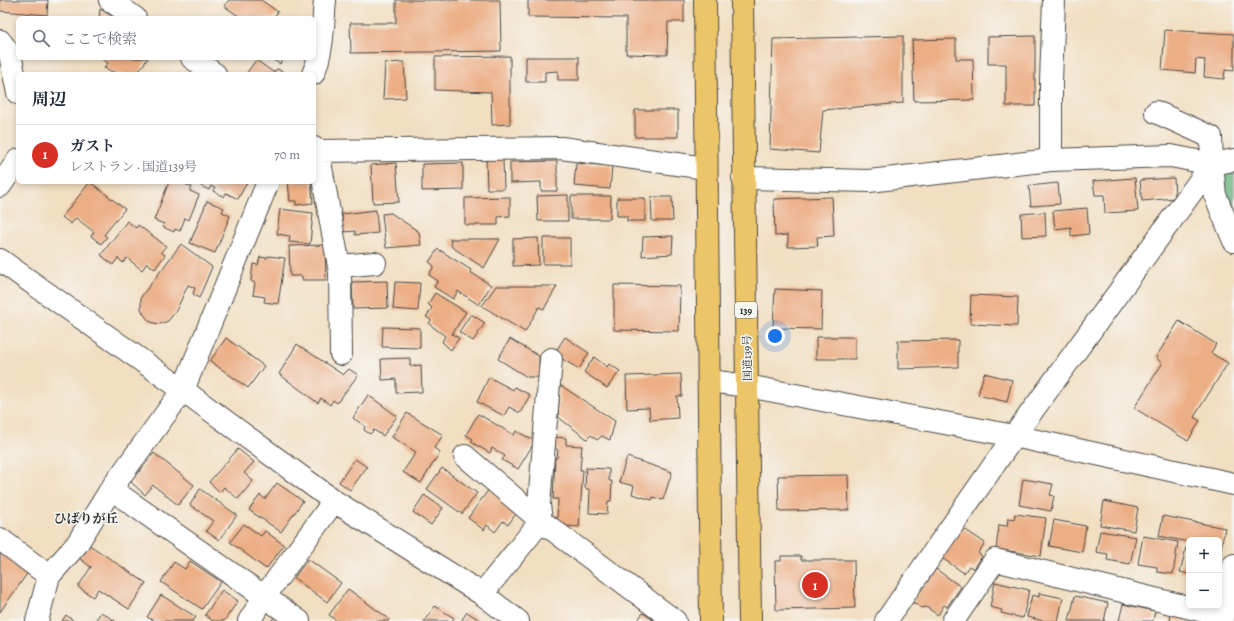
<!DOCTYPE html>
<html lang="ja">
<head>
<meta charset="utf-8">
<style>
  :root { --surface:#fff; --page:#f6f6f7; --text:#1f2937; --muted:#747a83; --line:#e0e1e3; --accent:#d93025 }
  body { margin:0; font-family:Alegreya,"Noto Serif JP",serif; background:var(--page); color:var(--text) }
  .controls { position:absolute; right:12px; bottom:12px; display:grid; overflow:hidden; border-radius:6px; box-shadow:0 2px 6px #0003 }
  .controls button { width:36px; height:36px; display:grid; place-items:center; padding:0; border:0; border-bottom:1px solid var(--line); background:var(--surface); color:var(--text); font:20px sans-serif }
  .you { position:absolute; left:775px; top:336px; width:14px; height:14px; margin:-10px; border:3px solid #fff; border-radius:50%; background:#1a73e8; box-shadow:0 0 0 6px #1a73e833 }
  .badge { display:grid; place-items:center; width:26px; height:26px; border-radius:50%; background:var(--accent); color:#fff; font-size:13px; font-weight:700 }
  .pin { position:absolute; translate:-50% -50%; border:2px solid #fff; box-shadow:0 1px 4px #0006 }
  .list { margin:0; padding:0; list-style:none }
  h2 { display:flex; justify-content:space-between; align-items:center; height:52px; margin:0; padding:0 16px; font-size:17px }
  h2 small { font-size:13px; font-weight:400; color:var(--muted) }
  .list li { display:grid; grid-template-columns:26px 1fr auto; gap:12px; align-items:center; box-sizing:border-box; height:60px; padding:0 16px; border-top:1px solid var(--line) }
  .list b { display:block; font-size:15px; white-space:nowrap }
  .list p { margin:0; font-size:13px; white-space:nowrap; color:var(--muted) }
  .list em { font-size:13px; font-style:normal; color:var(--muted) }
  .icon { flex:none; width:22px; height:22px; fill:none; stroke:currentColor; stroke-width:2; stroke-linecap:round; stroke-linejoin:round }
  .map { position:relative; flex:none; width:1234px; height:621px; overflow:hidden }
  .search { position:absolute; background:var(--surface); box-shadow:0 2px 6px #0003; left:16px; top:16px; width:300px; height:44px; display:flex; align-items:center; gap:10px; box-sizing:border-box; padding:0 14px; border-radius:6px; color:var(--muted); font-size:15px }
  .panel { position:absolute; background:var(--surface); box-shadow:0 2px 6px #0003; left:16px; top:72px; width:300px; height:112px; border-radius:6px }
  .map>svg:first-child { display:block }
  .forest { fill:#66b27a; stroke:#486e52 }
  .building { fill:#ecae85 }
  .lines { fill:none; stroke-linecap:round; stroke-linejoin:round }
  .minor-casing { stroke:#494642; stroke-width:24 }
  .highway-casing { stroke:#494642; stroke-width:24 }
  .minor { stroke:#fff; stroke-width:22 }
  .highway { stroke:#edc569; stroke-width:22 }
  .labels { text-anchor:middle; stroke-width:3; stroke-linejoin:round; paint-order:stroke }
  .shield { fill:#f6f6f2; stroke:#686867; stroke-width:1 }
  .shield-label { font-size:10px; font-weight:bold; fill:#2b2b2b }
  .street-label { font-size:11px; fill:#2b2b2b; stroke:#f6f6f2 }
  .quarter-label { font-size:13px; font-weight:bold; fill:#2b2b2b; stroke:#f6f6f2 }
</style>
</head>
<body>
<div class="map">
<svg width="1234" height="621" viewBox="0 0 1234 621">
  <rect width="100%" height="100%" fill="#f6f6f2"/>
  <filter id="ink" filterUnits="userSpaceOnUse"><feTurbulence type="fractalNoise" baseFrequency=".025" numOctaves="2"/><feDisplacementMap in="SourceGraphic" scale="8" xChannelSelector="R" yChannelSelector="G"/><feConvolveMatrix kernelMatrix="1 2 1 2 8 2 1 2 1" color-interpolation-filters="sRGB"/></filter>
  <filter id="wash" filterUnits="userSpaceOnUse"><feTurbulence type="fractalNoise" baseFrequency=".012" numOctaves="4" result="noise"/><feDisplacementMap in="SourceGraphic" scale="16" xChannelSelector="R" yChannelSelector="G"/><feGaussianBlur stdDeviation="0.9" result="paint"/><feColorMatrix in="noise" values="0 0 0 0 0 0 0 0 0 0 0 0 0 0 0 0 0 1.4 0 .05"/><feComposite in="paint" operator="in"/></filter>
  <g filter="url(#wash)">
    <rect width="100%" height="100%" fill="#f2dfc2"/>
    <!-- forest -->
    <path class="forest" d="M1234,168V213L1216,172Z"/>
    <g id="blocks">
      <!-- building -->
      <path class="building" d="M0,0H48L47,15L0,11Z
        M229,0H261L278,12L273,18H239L240,17L224,6Z
        M396,0H500L501,51L351,53L350,23H396Z
        M528,0H684V22H668L667,55L626,54V18L528,17Z
        M100,9L115,18H99Z
        M1165,30L1234,34V71L1225,70L1224,79L1204,77L1205,60L1196,59L1195,73L1162,70Z
        M903,36V103L823,110L819,153L770,149L773,39Z
        M1035,36V106H1006V64H988V37Z
        M956,39V59H973L974,100L914,101L912,40Z
        M510,56V124L492,125L491,92L435,90V57Z
        M526,57H579V80H558V71L545,72V82H526Z
        M100,58H148L137,74H118L104,68L108,63Z
        M270,58H283L280,64Z
        M256,60L273,72L278,69L285,74H246Z
        M404,62L406,98L383,99L385,63Z
        M635,110H678V137H635Z
        M486,159H503L504,189H487Z
        M557,161V191H541V182L510,183V162Z
        M396,163L399,202L373,203L371,165Z
        M463,163V190L422,191V164Z
        M576,163L612,166L610,189L574,186Z
        M1135,178L1138,211L1105,213L1104,195H1095L1093,181Z
        M1174,178L1175,198L1142,201L1140,180Z
        M90,182L125,209L104,235L107,237L101,244L91,236L94,232L76,218L71,224L62,217Z
        M169,182H180L192,187L190,191L199,195L189,220L185,218L180,231L175,229L174,232L163,227L164,224L154,220Z
        M200,182H247L238,199L226,193L224,197L213,191L215,188L211,186L209,190L201,186L202,183Z
        M288,182H311L313,203L296,205V201H290Z
        M1058,183L1060,204L1031,206L1029,186Z
        M568,195V221H538L537,196Z
        M571,196H611L610,219H571Z
        M510,197V216L498,217V225H465V198Z
        M651,197H672L673,221H652Z
        M832,197L834,236L817,237L818,246L788,247V235L775,236L774,199Z
        M617,198H645V221H627V216H617Z
        M207,201L224,208L222,212L230,216L215,253L190,243Z
        M1087,208L1089,234L1071,236V227L1055,229L1053,211Z
        M280,209L313,213L310,244L289,242L290,236L277,234Z
        M376,210L378,233L355,235V231L343,232L342,214Z
        M1045,212L1046,236L1022,237L1021,214Z
        M391,213L419,232L421,245L386,248L382,214Z
        M127,221L136,228L138,225L166,246L161,252L165,255L155,269L147,263L142,270L127,258L123,263L118,258L113,265L101,255Z
        M673,236L672,254L642,256L643,237Z
        M538,238L539,265L513,266V239Z
        M543,238H570V264H543Z
        M450,239H500L484,268L452,247Z
        M181,244L212,267L199,298L193,294L195,288L188,285L176,311L168,321L160,324L154,323L149,321L143,313L141,308V297Z
        M325,245L326,280H302V276H290L289,246Z
        M438,249L471,270L470,272L491,285L479,305L458,291L453,299L434,287L438,281L429,275L434,266L429,262Z
        M268,256L285,258L278,304L264,302L265,297L253,295L255,283L251,281L253,264L258,265L260,257L267,258Z
        M387,281L388,308L353,309L352,282Z
        M395,282L420,283L418,311L393,309Z
        M614,285L680,286L679,331L614,330Z
        M496,286H557L544,309L539,307L525,332L482,306Z
        M775,289L822,291L821,329L773,328Z
        M435,293L466,312L452,334L459,338L451,350L442,342L445,336L429,324L431,320L426,317L432,308L428,304Z
        M971,295L1018,297L1017,326L970,324Z
        M471,314L485,323L473,341L459,332Z
        M1179,321L1216,344L1211,353L1228,363L1194,417L1200,421L1188,441L1134,408L1162,364L1156,357Z
        M383,327L420,328V348L382,347Z
        M565,337L589,353L579,369L554,354Z
        M816,337H855V359H816Z
        M226,338L264,366L248,388L210,361Z
        M510,339L539,356V377H527L498,359Z
        M958,340V367L898,369V341Z
        M297,344L343,375L349,369L358,375L337,403L333,400L330,405L321,398L318,403L279,374Z
        M594,357L607,367L609,364L620,371L607,388L584,372Z
        M410,358V366L421,365L422,392L396,393V379L382,380L381,359Z
        M984,373L1012,380L1007,402L978,395Z
        M681,374L682,396H677L678,418L650,420L649,408L627,409L626,376Z
        M489,377L513,390L515,387L530,395L520,413L509,407L504,416L477,402Z
        M560,385L615,421L610,440L602,436L597,440L591,435L587,439L558,417Z
        M368,395L397,416L383,436L374,430L370,434L364,430L365,426L353,418Z
        M407,413L443,435L434,448L440,452L421,483L403,472L416,452L392,437Z
        M478,414L514,435L516,431L535,441L518,469L502,460L505,456L492,448L490,453L471,442L473,439L466,435Z
        M555,437L566,438V445L582,446L580,470H583L579,527L566,526L565,523L557,522L558,499H553L555,458H557L558,450L555,448Z
        M238,449L254,462L244,473L253,481L238,499L224,487L220,492L209,482Z
        M154,453L194,485L178,505L153,485L145,495L131,482Z
        M627,457L672,472L663,500L653,497L652,500L632,494L634,486L619,482Z
        M355,459L367,467L350,490L339,482Z
        M442,468L477,493L462,514L427,489Z
        M586,468L609,469V481H612L611,501H608L607,514L589,513L590,490L585,488Z
        M848,475L849,510L779,511L778,476Z
        M1023,479L1053,484L1050,495L1054,496L1051,511L1019,505Z
        M277,483L303,501L281,532L249,510L260,495L265,499Z
        M200,489L237,515L219,540L206,531L213,521L190,505Z
        M489,489L518,511L508,525L503,521L495,532L487,525L484,530L468,518Z
        M424,495L443,508L431,525L413,512Z
        M1104,501L1138,508L1134,531L1100,525Z
        M1015,514L1046,518L1041,556L996,549L999,525L1007,526L1008,518L1014,519Z
        M1163,516L1225,528L1221,548H1219V540H1189V542L1159,536Z
        M1054,520L1086,526L1082,552L1049,546Z
        M244,524L261,536L265,531L284,545L266,569L230,542Z
        M963,528L985,543L978,553L982,556L974,569L969,566L964,573L942,558Z
        M1100,531L1136,537L1130,564L1107,560L1108,554L1096,552Z
        M1143,536L1178,542L1173,574L1157,572V567L1138,564Z
        M88,544L146,583L129,609L98,589L93,597L78,587L91,567L79,558Z
        M1186,548L1189,549V574L1180,572Z
        M0,549L29,571L0,612Z
        M781,556H801V560H854L855,608L776,610L775,561H781Z
        M308,559L341,583L327,602L294,578Z
        M190,561L221,582L202,609L161,582L174,562L185,569Z
        M936,569L961,587L947,607L944,605L938,615L926,607L922,608L912,602Z
        M995,582L1029,590L1023,618L1001,613L1002,610L990,607Z
        M348,589L389,619L388,621H337L329,615Z
        M222,590L238,601L224,621H213L205,615Z
        M1039,593L1063,598L1058,621H1044L1027,617L1032,595L1039,597Z
        M161,595L196,617L193,621H154L147,617Z
        M1075,596L1108,603L1104,621H1069Z
        M1123,604L1155,611L1153,621H1119Z
        M435,606L454,618L452,621H424Z
        M101,612L115,621H95Z
        M467,612L481,621H461Z
        M643,613L655,621H637Z
        M1171,614L1196,620V621H1170Z
        M66,615L74,621H62Z
        M275,616L282,621H271Z"/>
    </g>
  </g>
  <g filter="url(#ink)">
    <use href="#blocks" fill-opacity="0" stroke="#494642" stroke-width="1"/>
    <g class="lines">
      <defs>
        <path id="minor" d="M110,0L135,18
          M0,41L10,54L18,93
          M192,58L215,74
          M313,74C323,52 323,24 325,0
          M314,148L318,151L561,148L706,168
          M318,151L340,272L341,354
          M1051,160V81L1054,0
          M1212,164L1234,160
          M743,178L869,181L1051,160L1171,156L1212,164L1215,195L1234,241
          M0,186L18,160
          M0,260L183,390L334,501L482,594L518,621
          M339,266L375,263
          M710,381L747,386L1014,436L1234,484
          M465,456L541,521L675,621
          M111,489L299,621
          M0,539L49,576
          M482,594L541,521L539,504L551,359
          M37,621L49,576L77,544L111,489L183,390L268,182
          M249,621L264,597L334,501
          M886,621L1014,436L1212,164L1211,137L1156,112
          M953,621L995,560L1224,616
          M1223,621L1234,565"/>
        <path id="highway" d="M705,0C706,207 710,414 711,621
          M742,0L750,621"/>
      </defs>
      <!-- minor casing -->
      <use href="#minor" class="minor-casing"/>
      <!-- highway casing -->
      <use href="#highway" class="highway-casing"/>
      <!-- minor -->
      <use href="#minor" class="minor"/>
      <!-- highway -->
      <use href="#highway" class="highway"/>
    </g>
  </g>
  <g class="labels">
    <!-- shield labels -->
    <rect class="shield" x="735" y="302" width="22" height="16" rx="3"/>
    <g class="shield-label">
      <text x="746" y="314">139</text>
    </g>
    <!-- street labels -->
    <g class="street-label">
      <text transform="translate(747 358) rotate(-91)" y="4">国道139号</text>
    </g>
    <!-- quarter labels -->
    <g class="quarter-label">
      <text x="86" y="523">ひばりが丘</text>
    </g>
  </g>
</svg>
<div class="controls">
<button>+</button>
<button>−</button>
</div>
<div class="you"></div>
<div class="pin badge" style="left:815px;top:585px">1</div>
<div class="search"><svg class="icon" aria-label="search" viewBox="0 0 24 24"><circle cx="10" cy="10" r="6"/><path d="M15 15l6 6"/></svg>ここで検索</div>
<section class="panel">
<h2>周辺<small></small></h2>
<ul class="list">
<li><span class="badge">1</span><div><b>ガスト</b><p>レストラン · 国道139号</p></div><em>70 m</em></li>
</ul>
</section>
</div>
</body>
</html>
